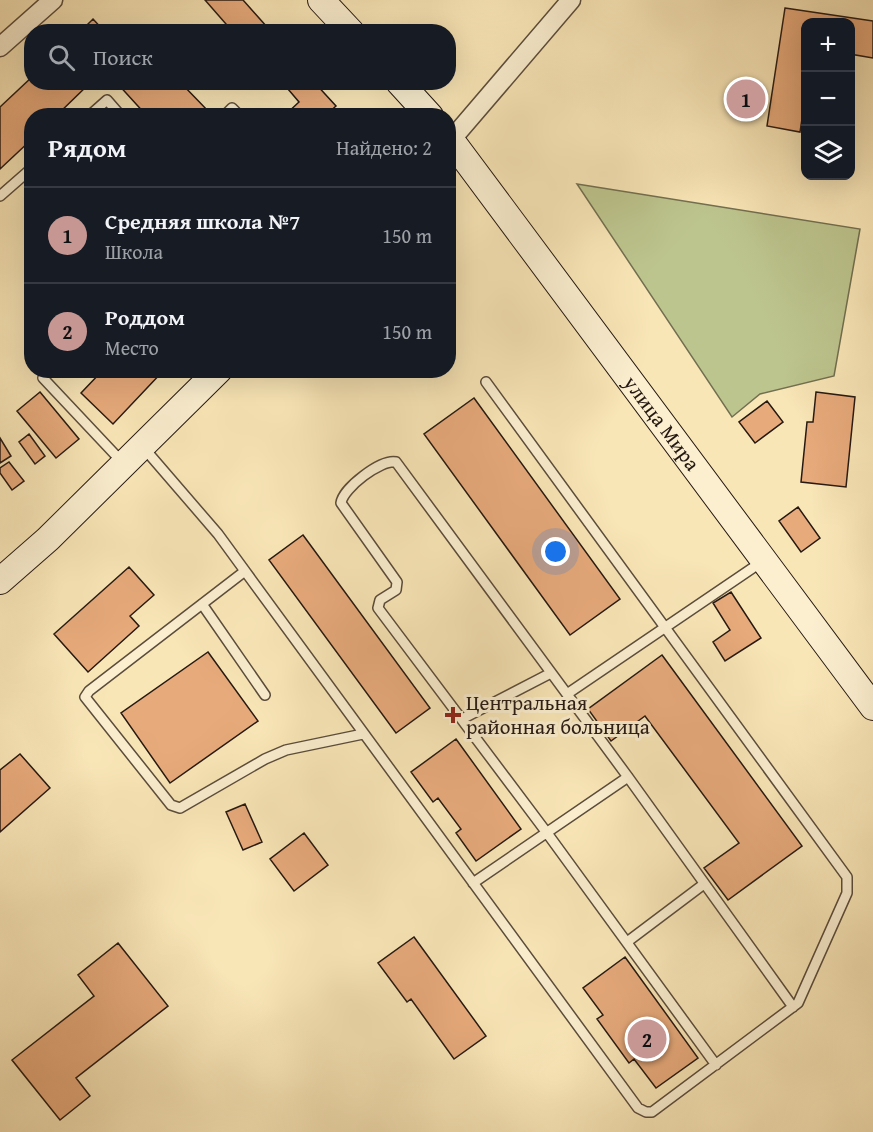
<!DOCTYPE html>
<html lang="ru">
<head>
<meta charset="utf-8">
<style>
  :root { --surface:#171b24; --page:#20242c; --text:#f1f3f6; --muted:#9ea1a6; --line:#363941; --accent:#c59692 }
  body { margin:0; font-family:"Gentium Book Plus",serif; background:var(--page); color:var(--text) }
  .controls { position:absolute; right:18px; top:18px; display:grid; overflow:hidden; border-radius:12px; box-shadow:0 6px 24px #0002 }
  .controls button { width:54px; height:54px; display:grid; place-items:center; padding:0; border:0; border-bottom:2px solid var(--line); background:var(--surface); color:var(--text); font:30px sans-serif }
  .you { position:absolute; left:556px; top:552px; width:21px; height:21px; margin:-15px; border:4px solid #fff; border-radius:50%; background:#1a73e8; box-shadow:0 0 0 9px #1a73e833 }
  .badge { display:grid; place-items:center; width:39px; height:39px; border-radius:50%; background:var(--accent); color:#111; font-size:20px; font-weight:700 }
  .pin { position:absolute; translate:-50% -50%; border:3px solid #fff; box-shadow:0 2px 6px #0006 }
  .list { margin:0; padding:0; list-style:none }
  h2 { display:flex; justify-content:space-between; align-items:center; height:78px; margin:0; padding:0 24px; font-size:26px }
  h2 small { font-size:20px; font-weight:400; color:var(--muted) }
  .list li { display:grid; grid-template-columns:39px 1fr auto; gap:18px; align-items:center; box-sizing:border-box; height:96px; padding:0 24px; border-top:2px solid var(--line) }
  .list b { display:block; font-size:22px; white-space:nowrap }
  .list p { margin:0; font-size:20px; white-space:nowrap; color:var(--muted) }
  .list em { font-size:20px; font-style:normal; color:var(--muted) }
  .icon { flex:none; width:33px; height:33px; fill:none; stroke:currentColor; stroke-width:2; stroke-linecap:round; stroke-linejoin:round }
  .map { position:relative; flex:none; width:873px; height:1132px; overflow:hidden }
  .search { position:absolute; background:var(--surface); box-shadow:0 6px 24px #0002; left:24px; top:24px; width:432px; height:66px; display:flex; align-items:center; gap:15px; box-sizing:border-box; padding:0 21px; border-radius:24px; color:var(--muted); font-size:22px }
  .panel { position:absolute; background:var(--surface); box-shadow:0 6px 24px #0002; left:24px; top:108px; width:432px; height:270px; border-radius:24px }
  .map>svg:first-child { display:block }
  .green { fill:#bdc58e; stroke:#726f50; stroke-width:1.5 }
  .building { fill:#e7aa7b; stroke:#261912; stroke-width:1.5 }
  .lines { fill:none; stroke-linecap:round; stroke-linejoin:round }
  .lane-casing { stroke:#5b4c3b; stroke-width:12 }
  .street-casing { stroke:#5b4c3b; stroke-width:21 }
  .secondary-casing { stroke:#261912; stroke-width:28 }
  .lane { stroke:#fbefd0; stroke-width:9 }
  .street { stroke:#fbefd0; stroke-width:18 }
  .secondary { stroke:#fbefd0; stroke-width:26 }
  .poi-dot { fill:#8f2418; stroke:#fbefd0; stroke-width:2 }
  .labels { text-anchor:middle; stroke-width:6; stroke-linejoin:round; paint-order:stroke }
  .street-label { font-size:21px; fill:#261912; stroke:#fbefd0 }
  .poi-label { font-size:21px; fill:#261912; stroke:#fbefd0; text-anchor:start }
</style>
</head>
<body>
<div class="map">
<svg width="873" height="1132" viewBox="0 0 873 1132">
  <rect width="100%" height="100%" fill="#f9e6b7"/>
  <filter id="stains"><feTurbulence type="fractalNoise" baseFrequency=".00333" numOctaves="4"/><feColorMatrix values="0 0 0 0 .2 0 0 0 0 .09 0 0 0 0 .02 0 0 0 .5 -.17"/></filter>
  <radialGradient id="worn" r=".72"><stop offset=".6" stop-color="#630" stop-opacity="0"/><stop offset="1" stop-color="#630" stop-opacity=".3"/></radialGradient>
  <!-- green -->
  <path class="green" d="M577,184L860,229L834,376L760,394L732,417Z"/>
  <!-- building -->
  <path class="building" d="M205,0H243L267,27L261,32H233Z
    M785,8L873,21V58L850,54V22H806V92L800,132L767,126Z
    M93,19L105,32H80Z
    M32,77V82H91L56,116H32V139L0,169V107Z
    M116,82H180L211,114L147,116Z
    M282,82H314L336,106L325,116H284L299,102Z
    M103,370H164L113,424L81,393Z
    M40,392L79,439L56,458L17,411Z
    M816,392L855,397L846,487L801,482L807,422H813Z
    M474,398L620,599L570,635L424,434Z
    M767,401L783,422L755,443L739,422Z
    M29,434L45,456L35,464L19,442Z
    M0,438L11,456L0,463Z
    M9,462L24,481L12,490L0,473V468Z
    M798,507L820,538L801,552L779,521Z
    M303,535L430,708L396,733L269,560Z
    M129,567L154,595L130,616L139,626L88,672L54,634Z
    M731,592L761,638L725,661L713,642L730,630L713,603Z
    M208,652L258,721L170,783L121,713Z
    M662,655L802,846L728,900L704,868L739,843L645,716L611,741L588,709Z
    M456,739L521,829L476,861L456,833L461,829L438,798L433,802L411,772Z
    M20,754L50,788L0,832V770Z
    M245,804L262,842L243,850L226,812Z
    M304,833L328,865L294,891L270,859Z
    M414,937L486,1036L454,1059L411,999L407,1002L378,963Z
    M118,943L168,1006L76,1078L90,1096L60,1120L12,1060L94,996L78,975Z
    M625,957L698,1058L656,1088L634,1059L629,1063L597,1019L603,1015L583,988Z"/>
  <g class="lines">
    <defs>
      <path id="lane" d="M89,116L107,100L121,116
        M224,116L232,108L240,116
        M0,196L32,168
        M50,370L43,378L123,463
        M143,447L218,534L245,571L638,1108L646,1112H652L798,1003L847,893V877L486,382
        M245,571L89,691L85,697L171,805L180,808L265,759L286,750L363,734
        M202,604L265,695
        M567,694L763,561
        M462,719L551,673
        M473,883L628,777
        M627,942L704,884
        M716,1065L547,833L378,608L380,600L396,590L397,582L341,503C343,488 381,459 396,462L628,777L793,1007"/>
      <path id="street" d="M0,47L53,0
        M452,139L571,0"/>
      <g id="secondary">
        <path d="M321,0L351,32"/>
        <path d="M399,82L430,116"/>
        <path id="s1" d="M448,136L873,707"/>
        <path d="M0,581L48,539L219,370"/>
      </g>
    </defs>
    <!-- lane casing -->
    <use href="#lane" class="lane-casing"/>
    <!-- street casing -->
    <use href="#street" class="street-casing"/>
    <!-- secondary casing -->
    <use href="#secondary" class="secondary-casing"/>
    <!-- lane -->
    <use href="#lane" class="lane"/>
    <!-- street -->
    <use href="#street" class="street"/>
    <!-- secondary -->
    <use href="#secondary" class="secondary"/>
  </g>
  <!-- markers -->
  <path class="poi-dot" d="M450 706h6v6h6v6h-6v6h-6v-6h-6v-6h6z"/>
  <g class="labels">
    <!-- street labels -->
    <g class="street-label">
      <text dy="7" stroke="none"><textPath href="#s1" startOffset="358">улица Мира</textPath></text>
    </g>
    <!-- poi labels -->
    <g class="poi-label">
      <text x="466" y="710">Центральная<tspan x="466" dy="24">районная больница</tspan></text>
    </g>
  </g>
  <rect width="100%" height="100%" filter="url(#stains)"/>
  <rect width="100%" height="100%" fill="url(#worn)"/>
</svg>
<div class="controls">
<button>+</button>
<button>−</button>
<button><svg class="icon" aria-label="layers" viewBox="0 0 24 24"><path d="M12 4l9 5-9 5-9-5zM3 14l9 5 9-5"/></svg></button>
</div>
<div class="you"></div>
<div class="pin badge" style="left:746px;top:99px">1</div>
<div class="pin badge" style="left:647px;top:1039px">2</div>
<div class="search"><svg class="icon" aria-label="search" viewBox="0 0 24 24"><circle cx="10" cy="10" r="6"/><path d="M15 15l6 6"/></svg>Поиск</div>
<section class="panel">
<h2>Рядом<small>Найдено: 2</small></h2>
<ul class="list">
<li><span class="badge">1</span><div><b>Средняя школа №7</b><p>Школа</p></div><em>150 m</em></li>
<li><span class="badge">2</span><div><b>Роддом</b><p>Место</p></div><em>150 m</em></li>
</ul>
</section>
</div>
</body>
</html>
